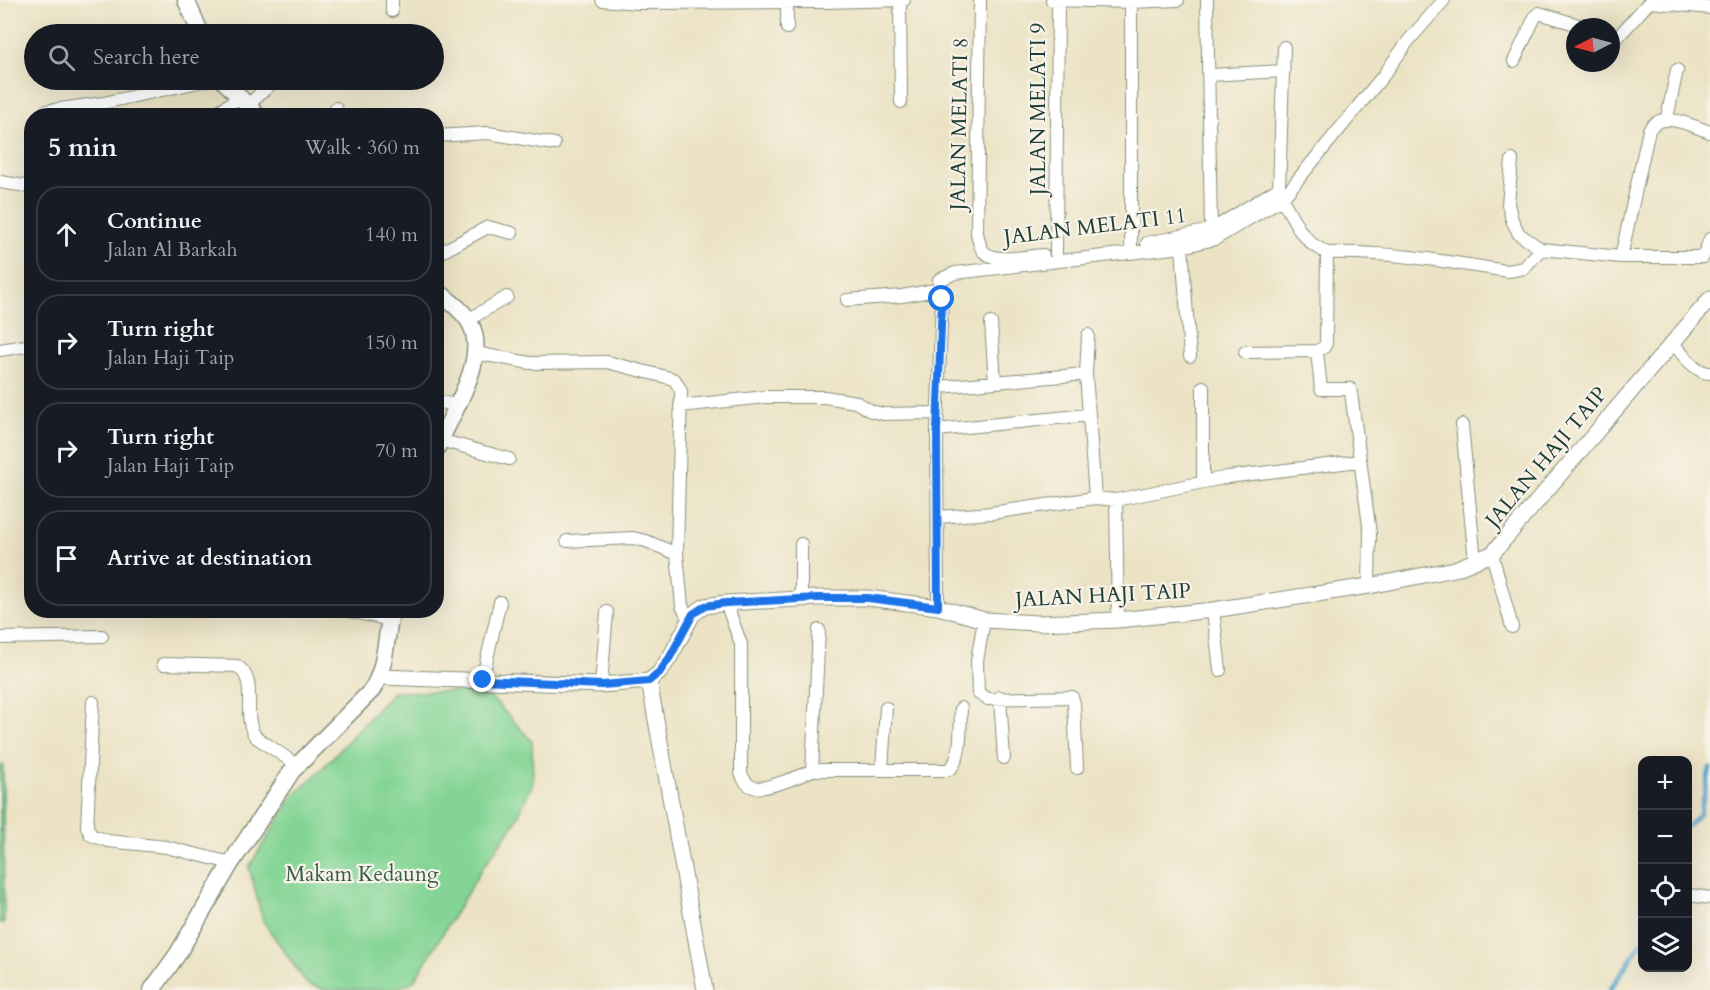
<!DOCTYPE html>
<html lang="en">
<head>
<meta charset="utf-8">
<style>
  :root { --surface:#171b24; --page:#20242c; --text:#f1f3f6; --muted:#9ea1a6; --line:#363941 }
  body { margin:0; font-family:Cardo,serif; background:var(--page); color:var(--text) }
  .controls { position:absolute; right:18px; bottom:18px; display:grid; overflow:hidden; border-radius:12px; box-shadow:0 6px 24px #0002 }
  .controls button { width:54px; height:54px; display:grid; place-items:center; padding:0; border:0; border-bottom:2px solid var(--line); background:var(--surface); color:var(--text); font:30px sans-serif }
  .compass { position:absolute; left:1566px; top:18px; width:54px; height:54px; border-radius:50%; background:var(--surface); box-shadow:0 6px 24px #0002; rotate:264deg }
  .stop { position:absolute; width:18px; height:18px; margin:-14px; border:4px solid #1a73e8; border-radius:50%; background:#fff }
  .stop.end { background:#1a73e8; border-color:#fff; box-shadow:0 2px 6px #0008 }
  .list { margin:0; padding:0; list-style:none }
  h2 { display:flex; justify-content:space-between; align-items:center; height:78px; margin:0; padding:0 24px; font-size:26px }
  h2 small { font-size:20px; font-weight:400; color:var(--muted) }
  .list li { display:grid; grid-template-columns:39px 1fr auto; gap:18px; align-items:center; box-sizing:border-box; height:96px; margin:0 12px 12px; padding:0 12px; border:2px solid var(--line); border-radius:24px }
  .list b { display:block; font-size:22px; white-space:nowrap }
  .list p { margin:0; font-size:20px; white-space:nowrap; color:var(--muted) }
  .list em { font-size:20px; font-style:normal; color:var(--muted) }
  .icon { flex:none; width:33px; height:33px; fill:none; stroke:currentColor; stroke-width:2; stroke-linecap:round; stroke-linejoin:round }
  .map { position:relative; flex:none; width:1710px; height:990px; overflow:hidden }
  .search { position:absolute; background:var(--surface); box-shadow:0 6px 24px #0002; left:24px; top:24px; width:420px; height:66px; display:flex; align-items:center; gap:15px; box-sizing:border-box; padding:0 21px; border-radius:33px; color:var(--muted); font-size:22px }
  .panel { position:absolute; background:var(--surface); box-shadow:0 6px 24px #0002; left:24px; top:108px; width:420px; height:510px; border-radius:24px }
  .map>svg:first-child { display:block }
  .green { fill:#84d595; stroke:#528964; stroke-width:1.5 }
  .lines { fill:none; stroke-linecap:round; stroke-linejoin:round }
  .stream { stroke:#52a3cc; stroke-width:4.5 }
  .minor-casing { stroke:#86907c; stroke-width:14 }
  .tertiary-casing { stroke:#86907c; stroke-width:17 }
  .secondary-casing { stroke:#86907c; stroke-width:19 }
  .minor { stroke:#fff; stroke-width:12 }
  .tertiary { stroke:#fff; stroke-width:15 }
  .secondary { stroke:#fff; stroke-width:16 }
  .route { stroke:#1a73e8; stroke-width:8 }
  .labels { text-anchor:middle; stroke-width:4.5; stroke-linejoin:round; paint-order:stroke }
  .street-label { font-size:21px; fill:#1f3d34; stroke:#f7f3e8 }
  .park-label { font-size:21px; fill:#335b47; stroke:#f7f3e8 }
</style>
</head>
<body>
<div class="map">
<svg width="1710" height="990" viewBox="0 0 1710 990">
  <rect width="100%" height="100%" fill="#f7f3e8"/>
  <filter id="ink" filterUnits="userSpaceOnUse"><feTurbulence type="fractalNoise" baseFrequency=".0167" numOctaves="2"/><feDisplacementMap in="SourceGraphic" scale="12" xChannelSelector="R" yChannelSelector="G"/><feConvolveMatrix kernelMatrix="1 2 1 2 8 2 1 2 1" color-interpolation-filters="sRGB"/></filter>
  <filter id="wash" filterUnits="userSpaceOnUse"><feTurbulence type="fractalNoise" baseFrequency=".008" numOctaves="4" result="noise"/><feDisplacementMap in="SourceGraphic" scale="24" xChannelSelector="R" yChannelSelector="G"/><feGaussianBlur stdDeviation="1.35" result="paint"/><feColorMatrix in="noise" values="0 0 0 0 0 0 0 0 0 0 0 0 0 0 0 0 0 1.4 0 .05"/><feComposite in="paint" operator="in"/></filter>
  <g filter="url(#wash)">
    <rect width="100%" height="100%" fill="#ece3c5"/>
    <!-- green -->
    <path class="green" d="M485,691L532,741L533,782L515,823L483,867L414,981L394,990H325L307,984L263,921L249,867L293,796L320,771L393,692Z
      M0,765H3L4,923H0Z"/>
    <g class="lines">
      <!-- stream -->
      <path class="stream" d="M1688,826L1700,813L1710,768
        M1610,990L1642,942"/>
    </g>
  </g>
  <g filter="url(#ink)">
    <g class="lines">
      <defs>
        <path id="minor" d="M392,0V11
          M602,0L638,3L823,2L904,0
          M900,0L901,102
          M980,0L977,233C978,237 979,243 981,248C990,265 1027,256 1043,255
          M1052,0L1131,2L1178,0
          M1131,0V245
          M1207,0L1211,230
          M1650,2L1710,8
          M787,28V3
          M1611,36L1617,38L1651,0
          M1514,61L1536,15L1539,13L1585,27
          M1209,75L1284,71
          M247,106L275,80
          M46,111L103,103L208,80
          M211,116L239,98
          M336,116V108
          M1667,118L1677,70
          M436,136L488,133L554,144
          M1512,160L1508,204L1512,220L1519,234L1541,249L1621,257H1703L1710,239
          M0,182L32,187
          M1147,243L1211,230L1279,188L1284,47
          M1182,247L1190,356
          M1327,253C1388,251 1448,262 1508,271L1524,268L1541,249
          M1056,254L1058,0
          M436,255L488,227L512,233
          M1621,257L1649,130C1662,109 1691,126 1710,132
          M847,300L902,296L941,289
          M468,320L507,297
          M991,323L995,382
          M1672,342C1681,352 1696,374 1710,373
          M0,350L32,345
          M1317,351L1321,389H1350L1351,393L1370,533L1369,586
          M1245,352L1317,351L1324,347L1326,343L1327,253L1312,244L1300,231L1282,199
          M475,353L530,363L607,362L670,378L675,380L681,391L677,554L682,606L689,619
          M1086,374L1095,498
          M939,387L1086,374L1088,335
          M436,401L456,405
          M680,406L765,397H825L856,402L871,411L883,414L937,413
          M1462,425L1475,562
          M937,430L1088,415
          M440,440L509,459
          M1203,481V387
          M1116,500L1118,620
          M938,517L991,513L1095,498L1116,500L1228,477L1359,461
          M567,541L633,538L646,541L677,554
          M801,544V598
          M1492,554L1512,627
          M726,603L741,644V773C743,779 746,785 753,787C764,791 801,776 812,770H948C963,762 960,724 961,708
          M938,607L937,430L942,299L939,280L955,273L1182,247L1215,239L1282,199L1383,76L1409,40L1444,0
          M344,610L390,620
          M1213,610L1220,670
          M984,620L977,661L978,693L988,699L1072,697L1074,703L1077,768
          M0,638L102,636
          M163,664L237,666C260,681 240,717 256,737L297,765
          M482,680L500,602
          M601,685L607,612
          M1000,697L1004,758
          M93,702L87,827L91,835L108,841L166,847L231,863
          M882,769L886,708
          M812,770L819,630
          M1689,895L1710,898"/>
        <path id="tertiary" d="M380,677L601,685L649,681L659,673L670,657L693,614L705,606L726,603L817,598H868L938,607L984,620L1038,623L1118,620L1213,610L1369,586L1455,569L1492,554L1710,299
          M649,681L705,990"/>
        <path id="secondary" d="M186,0L201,34
          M223,80L258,116
          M436,290C447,299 463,310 470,323C490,359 450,415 436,450
          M152,990L177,955L231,863L292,771L372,690C387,665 385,638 392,610"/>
      </defs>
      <!-- minor casing -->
      <use href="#minor" class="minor-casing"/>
      <!-- tertiary casing -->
      <use href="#tertiary" class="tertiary-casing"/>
      <!-- secondary casing -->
      <use href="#secondary" class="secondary-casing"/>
      <!-- minor -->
      <use href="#minor" class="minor"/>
      <!-- tertiary -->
      <use href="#tertiary" class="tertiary"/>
      <!-- secondary -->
      <use href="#secondary" class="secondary"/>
    </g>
  </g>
  <g class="lines" filter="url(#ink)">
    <!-- route -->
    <path class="route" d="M483,680L602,685L649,681L659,673L670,657L693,614L705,606L726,603L817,598H868L938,607L937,430L942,299"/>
  </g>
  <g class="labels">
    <!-- street labels -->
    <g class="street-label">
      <text transform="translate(1038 109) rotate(-90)" y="7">JALAN MELATI 9</text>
      <text transform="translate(959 124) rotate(-89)" y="7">JALAN MELATI 8</text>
      <text transform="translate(1095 226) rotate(-7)" y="7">JALAN MELATI 11</text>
      <text transform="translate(1546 457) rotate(-50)" y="7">JALAN HAJI TAIP</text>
      <text transform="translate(1103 595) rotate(-3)" y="7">JALAN HAJI TAIP</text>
    </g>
    <!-- park labels -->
    <g class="park-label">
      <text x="362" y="881">Makam Kedaung</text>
    </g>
  </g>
</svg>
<div class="controls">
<button>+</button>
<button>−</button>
<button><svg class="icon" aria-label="locate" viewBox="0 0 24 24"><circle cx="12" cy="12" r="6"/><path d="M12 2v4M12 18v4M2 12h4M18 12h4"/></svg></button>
<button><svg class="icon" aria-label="layers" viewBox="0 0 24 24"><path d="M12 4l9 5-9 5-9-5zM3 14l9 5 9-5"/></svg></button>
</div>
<svg class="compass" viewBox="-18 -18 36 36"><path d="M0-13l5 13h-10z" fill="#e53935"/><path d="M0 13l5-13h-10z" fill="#9ea1a6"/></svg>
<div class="stop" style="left:942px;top:299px"></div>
<div class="stop end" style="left:483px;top:680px"></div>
<div class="search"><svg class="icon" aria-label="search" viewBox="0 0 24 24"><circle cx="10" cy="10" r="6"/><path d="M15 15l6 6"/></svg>Search here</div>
<section class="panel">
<h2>5 min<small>Walk · 360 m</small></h2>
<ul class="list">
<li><svg class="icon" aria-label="ahead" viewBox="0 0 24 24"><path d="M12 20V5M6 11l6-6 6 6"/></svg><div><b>Continue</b><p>Jalan Al Barkah</p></div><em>140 m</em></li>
<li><svg class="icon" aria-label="right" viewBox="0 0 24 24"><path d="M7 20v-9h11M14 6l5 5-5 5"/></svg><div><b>Turn right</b><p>Jalan Haji Taip</p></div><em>150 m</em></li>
<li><svg class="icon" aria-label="right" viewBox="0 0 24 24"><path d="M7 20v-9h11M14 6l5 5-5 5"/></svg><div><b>Turn right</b><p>Jalan Haji Taip</p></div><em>70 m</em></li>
<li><svg class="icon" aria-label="arrive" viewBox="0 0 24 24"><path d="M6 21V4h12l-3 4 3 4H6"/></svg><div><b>Arrive at destination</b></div></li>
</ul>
</section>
</div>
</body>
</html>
